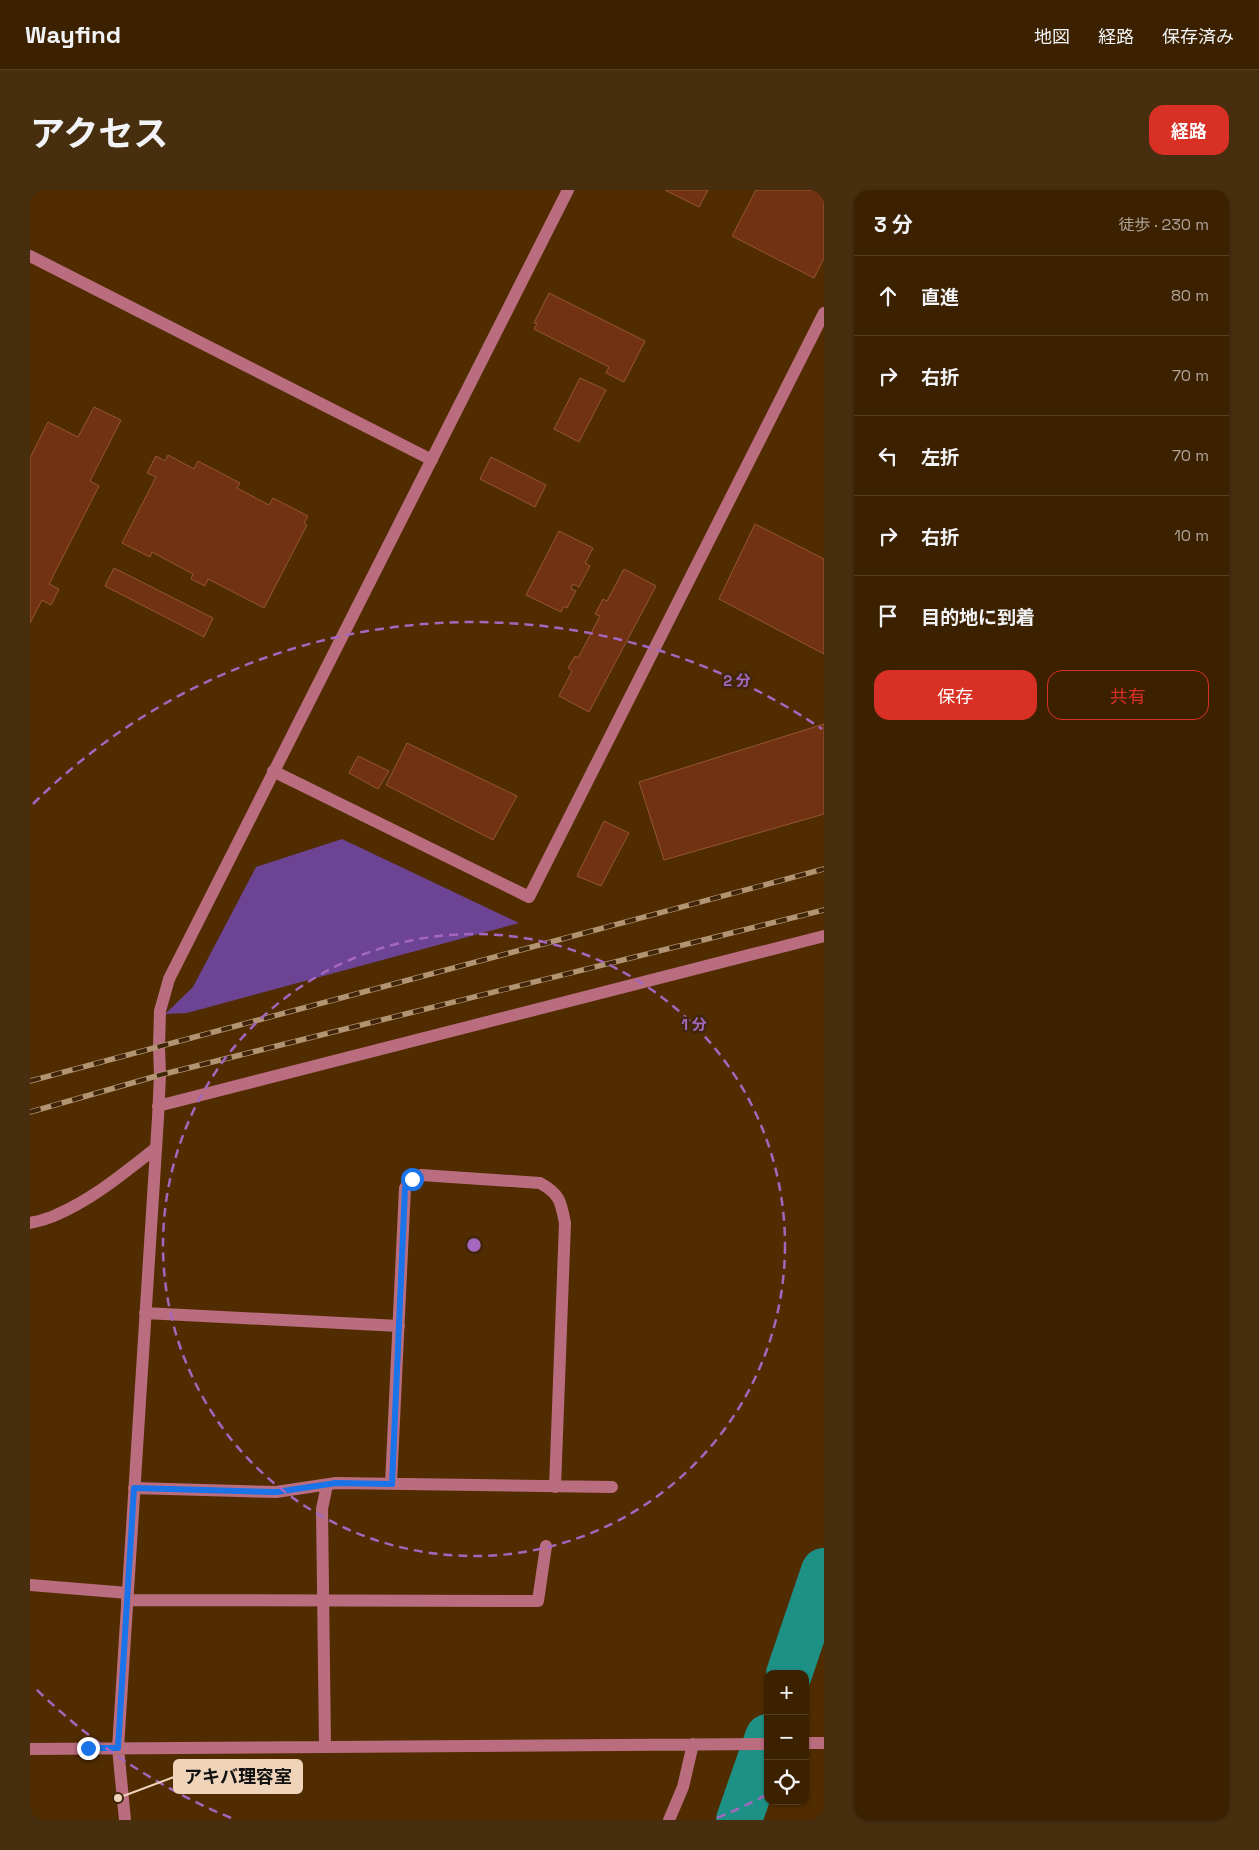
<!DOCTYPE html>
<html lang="ja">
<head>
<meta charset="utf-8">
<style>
  :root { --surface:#3c2100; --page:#472e0f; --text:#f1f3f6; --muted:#aca399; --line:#553e22; --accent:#d93025 }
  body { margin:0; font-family:"Space Grotesk","Noto Sans JP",sans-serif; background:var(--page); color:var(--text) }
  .controls { position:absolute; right:15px; bottom:15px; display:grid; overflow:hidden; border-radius:10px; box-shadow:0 1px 4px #0004 }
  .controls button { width:45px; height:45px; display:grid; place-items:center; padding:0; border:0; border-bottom:1px solid var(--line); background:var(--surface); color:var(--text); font:25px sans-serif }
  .stop { position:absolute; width:15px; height:15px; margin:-11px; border:4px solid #1a73e8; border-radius:50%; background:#fff }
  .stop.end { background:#1a73e8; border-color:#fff; box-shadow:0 1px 5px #0008 }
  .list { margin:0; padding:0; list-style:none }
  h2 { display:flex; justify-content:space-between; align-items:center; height:65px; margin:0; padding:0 20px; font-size:21px }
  h2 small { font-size:16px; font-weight:400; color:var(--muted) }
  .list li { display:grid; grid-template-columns:32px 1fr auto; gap:15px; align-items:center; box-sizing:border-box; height:80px; padding:0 20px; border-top:1px solid var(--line) }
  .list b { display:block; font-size:19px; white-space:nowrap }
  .list em { font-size:16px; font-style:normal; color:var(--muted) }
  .actions { display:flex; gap:10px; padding:15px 20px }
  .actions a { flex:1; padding:11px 0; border:1px solid var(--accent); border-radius:15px; text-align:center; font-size:18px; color:var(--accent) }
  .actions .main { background:var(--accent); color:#fff }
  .icon { flex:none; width:28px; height:28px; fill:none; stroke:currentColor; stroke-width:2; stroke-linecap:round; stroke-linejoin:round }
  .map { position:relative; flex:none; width:794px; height:1630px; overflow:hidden; border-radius:15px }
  header { display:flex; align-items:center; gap:30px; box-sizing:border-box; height:70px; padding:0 25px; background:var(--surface); border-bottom:1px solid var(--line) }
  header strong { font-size:24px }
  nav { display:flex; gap:28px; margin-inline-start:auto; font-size:18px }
  .intro { display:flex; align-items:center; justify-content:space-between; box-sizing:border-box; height:120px; padding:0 30px }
  h1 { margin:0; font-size:35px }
  .button { padding:12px 22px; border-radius:15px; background:var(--accent); color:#fff; font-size:18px; font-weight:700 }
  main { display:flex; gap:30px; padding:0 30px }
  aside { flex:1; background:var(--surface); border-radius:15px; box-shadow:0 1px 4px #0004 }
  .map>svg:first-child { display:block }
  .green { fill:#6d4494 }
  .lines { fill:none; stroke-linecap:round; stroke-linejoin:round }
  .river { stroke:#1e9186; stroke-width:46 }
  .building { fill:#703211; stroke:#945638 }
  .minor { stroke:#ba6d7f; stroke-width:12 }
  .rail-casing { stroke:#b29372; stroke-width:5.5 }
  .rail { stroke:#3f2509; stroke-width:4; stroke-dasharray:11; stroke-linecap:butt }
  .route { stroke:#1a73e8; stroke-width:6 }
  .ring { fill:none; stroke:#a467bd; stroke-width:2.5; stroke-dasharray:9 6 }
  .centre { fill:#a467bd; stroke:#3f2509; stroke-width:2.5 }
  .ring-label { font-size:15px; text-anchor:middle; font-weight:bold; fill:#a467bd; stroke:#3f2509; stroke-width:5; stroke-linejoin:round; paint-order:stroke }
  .leader { fill:none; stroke:#f0d4ba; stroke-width:2 }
  .callout-dot { fill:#f0d4ba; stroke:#3f2509; stroke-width:2 }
  .callout { fill:#f0d4ba; stroke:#f0d4ba; stroke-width:2 }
  .callout-label { font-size:18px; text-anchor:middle; font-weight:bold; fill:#111 }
</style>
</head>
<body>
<header>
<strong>Wayfind</strong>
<nav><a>地図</a><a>経路</a><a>保存済み</a></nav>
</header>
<div class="intro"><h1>アクセス</h1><a class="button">経路</a></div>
<main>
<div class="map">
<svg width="794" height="1630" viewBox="0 0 794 1630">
  <rect width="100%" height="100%" fill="#502c00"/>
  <!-- green -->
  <path class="green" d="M312,649L489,733L157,823L135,824L163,797L226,677Z"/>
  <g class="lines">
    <!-- river -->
    <path class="river" d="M759,1484L794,1381
      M709,1630L738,1547"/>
  </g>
  <!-- building -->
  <path class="building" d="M635,0H678L669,17Z
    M726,0H794V68L784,88L702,46Z
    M519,103L615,151L594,192L576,183L579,177L504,139L507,134L504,133Z
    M550,188L576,200L549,252L524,239Z
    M64,217L91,230L60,291L69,296L19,394L29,399L21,415L12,410L0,433V268L18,232L48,247Z
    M138,265L164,279L168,271L210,293L207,298L239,315L243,308L278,326L274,333L277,335L234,418L178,389L175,396L161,389L163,384L122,362L120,367L92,353L126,287L117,283L126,266L135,271Z
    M461,267L516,295L505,317L450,289Z
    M725,334L794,369V464L689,409Z
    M529,341L563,358L555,373L560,376L549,397L543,394L541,399L546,401L537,418L534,416L531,422L496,405Z
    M84,378L183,428L174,447L75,396Z
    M594,379L626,396L559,522L529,506L542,481L538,478L545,466L548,468L570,426L565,424L573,409L577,411Z
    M794,534V624L634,670L609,592Z
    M377,553L487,606L463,650L356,595Z
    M328,566L359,581L348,599L319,583Z
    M574,631L599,643L571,696L547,686Z"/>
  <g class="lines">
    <!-- minor -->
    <path class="minor" d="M0,66L402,270
      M243,581L499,707L794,123
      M128,916L794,746
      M0,1033C9,1031 18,1029 26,1025C63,1009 94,983 126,958
      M115,1123L369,1136
      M361,1294L375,998L381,989L391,985L510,993C530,1004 531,1012 535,1033L525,1297
      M104,1298L246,1302L306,1293L582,1297
      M0,1395L98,1403
      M97,1410L508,1411L516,1356
      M775,1553H794
      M295,1556L292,1319L297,1295
      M0,1559L738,1554
      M95,1630L88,1558L128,928L130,885L129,857L130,821L139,789L538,0
      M639,1630L653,1597L663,1554"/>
    <defs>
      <path id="rail" d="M0,891L794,679
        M0,922L130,885L794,720"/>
    </defs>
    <!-- rail casing -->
    <use href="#rail" class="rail-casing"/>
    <!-- rail -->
    <use href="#rail" class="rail"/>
  </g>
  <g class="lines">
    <!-- route -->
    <path class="route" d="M58,1558H88L104,1298L246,1302L306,1293L362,1294L375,998L382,989"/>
  </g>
  <!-- distance rings -->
  <g class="ring">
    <circle cx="444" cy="1055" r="311"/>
    <path d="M736 1605A623 623 0 0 1 687 1628M201 1628A623 623 0 0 1 3 1496M3 614A623 623 0 0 1 792 539"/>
  </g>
  <circle cx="444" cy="1055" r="8" class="centre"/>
  <g class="ring-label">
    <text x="707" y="496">2 分</text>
    <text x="664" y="840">1 分</text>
  </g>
  <!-- callouts -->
  <path class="leader" d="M88 1608L144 1587"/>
  <circle class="callout-dot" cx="88" cy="1608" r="5"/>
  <rect class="callout" x="144" y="1570" width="128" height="33" rx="5"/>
  <g class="callout-label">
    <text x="208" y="1593">アキバ理容室</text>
  </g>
</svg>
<div class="controls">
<button>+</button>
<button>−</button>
<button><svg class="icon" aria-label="locate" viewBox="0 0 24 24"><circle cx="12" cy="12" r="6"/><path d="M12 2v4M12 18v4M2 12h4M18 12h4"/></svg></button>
</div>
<div class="stop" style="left:382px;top:989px"></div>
<div class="stop end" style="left:58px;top:1558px"></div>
</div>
<aside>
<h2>3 分<small>徒歩 · 230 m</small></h2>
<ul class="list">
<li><svg class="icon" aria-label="ahead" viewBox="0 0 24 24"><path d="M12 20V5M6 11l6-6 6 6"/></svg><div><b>直進</b></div><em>80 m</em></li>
<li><svg class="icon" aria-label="right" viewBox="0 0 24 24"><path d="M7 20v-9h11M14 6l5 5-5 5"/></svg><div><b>右折</b></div><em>70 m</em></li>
<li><svg class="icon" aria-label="left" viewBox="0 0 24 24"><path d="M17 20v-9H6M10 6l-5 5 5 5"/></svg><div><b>左折</b></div><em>70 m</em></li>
<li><svg class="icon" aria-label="right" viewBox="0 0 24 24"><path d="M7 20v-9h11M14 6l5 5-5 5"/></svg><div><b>右折</b></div><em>10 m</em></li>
<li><svg class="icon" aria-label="arrive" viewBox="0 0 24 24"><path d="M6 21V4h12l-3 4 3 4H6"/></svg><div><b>目的地に到着</b></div></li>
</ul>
<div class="actions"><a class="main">保存</a><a>共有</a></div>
</aside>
</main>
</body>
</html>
